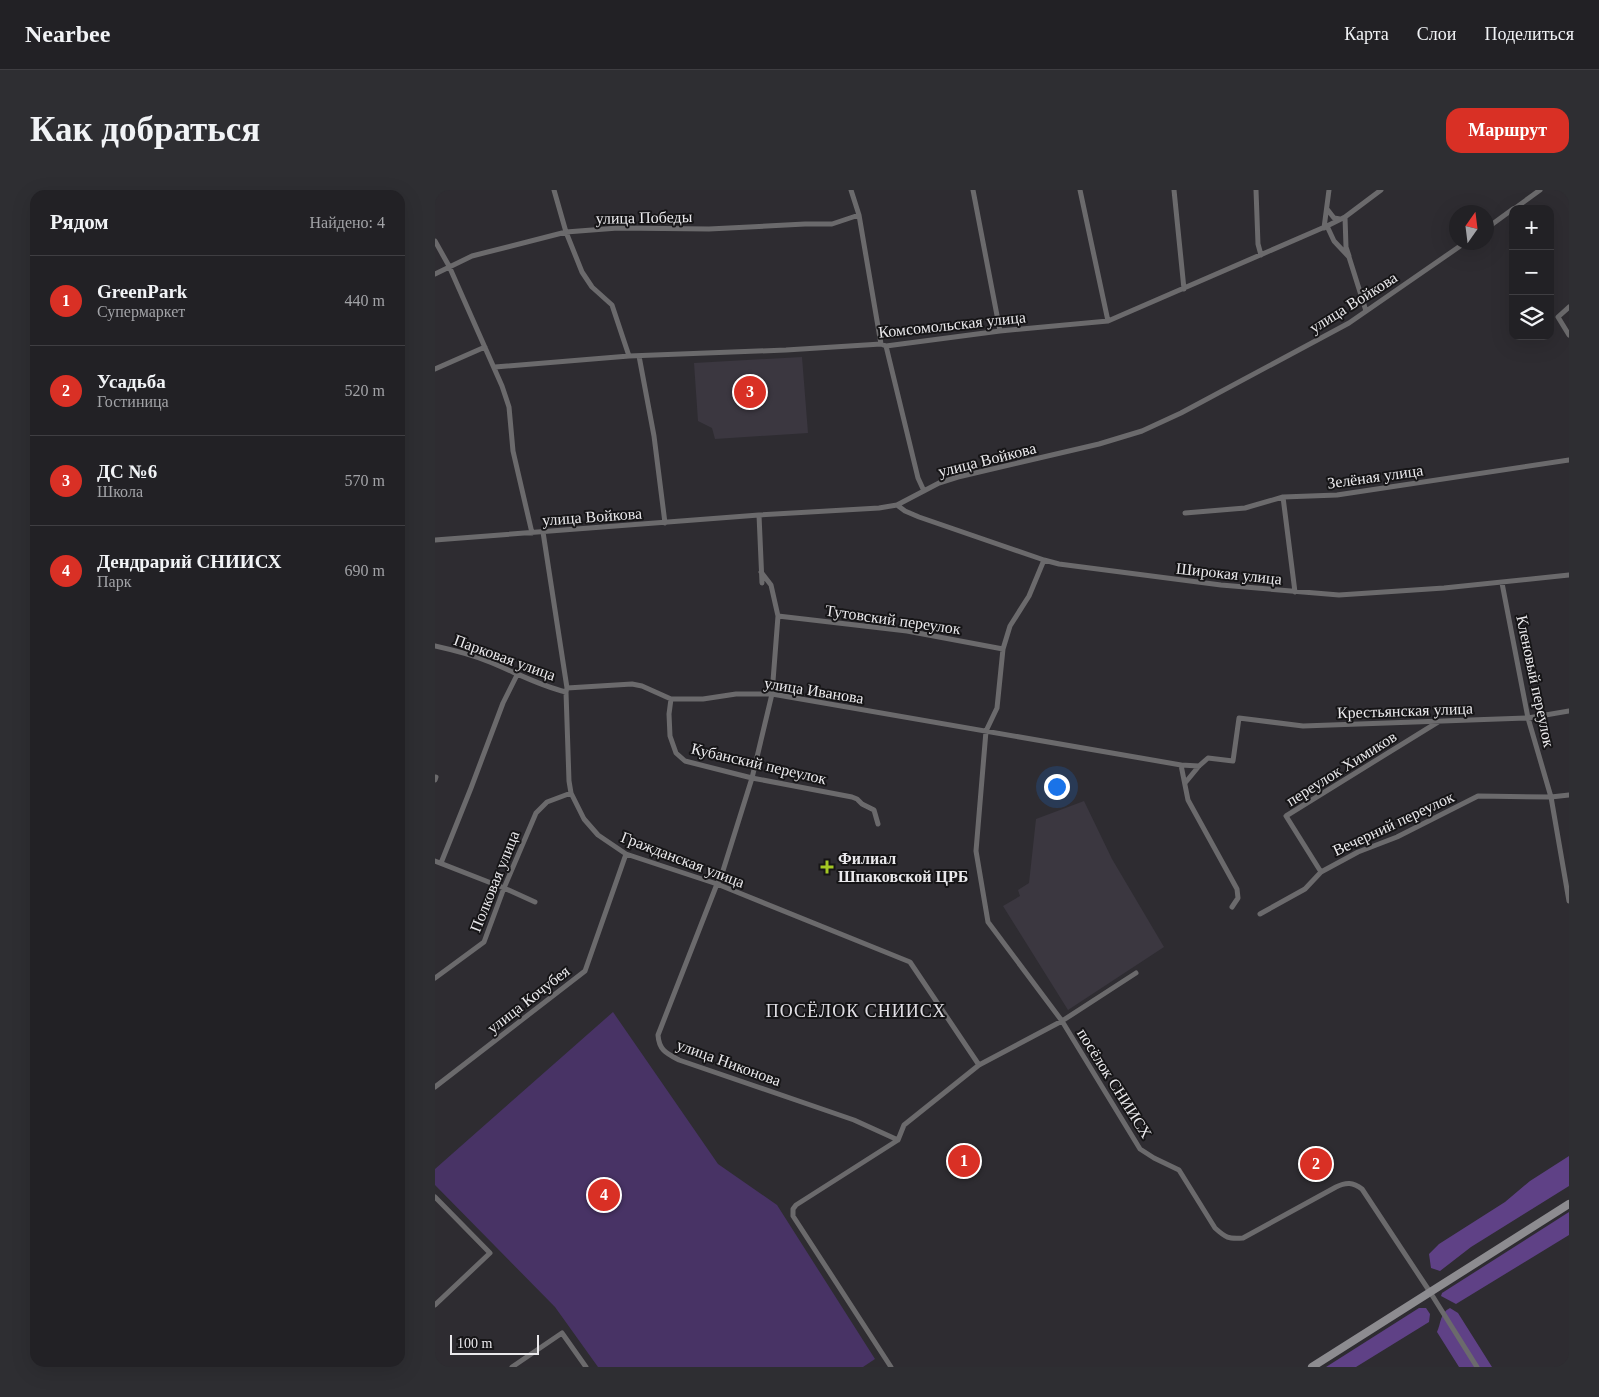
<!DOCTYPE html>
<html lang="ru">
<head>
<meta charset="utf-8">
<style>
  :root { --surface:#222125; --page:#2e2e32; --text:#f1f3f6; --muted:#a2a3a7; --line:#3f3e42; --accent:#d93025 }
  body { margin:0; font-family:Georgia,serif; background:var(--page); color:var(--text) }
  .controls { position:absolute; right:15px; top:15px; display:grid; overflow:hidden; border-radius:10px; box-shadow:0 5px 20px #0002 }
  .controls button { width:45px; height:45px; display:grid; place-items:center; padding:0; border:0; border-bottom:1px solid var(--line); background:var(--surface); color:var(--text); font:25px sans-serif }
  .compass { position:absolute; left:1014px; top:15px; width:45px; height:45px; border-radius:50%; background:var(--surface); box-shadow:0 5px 20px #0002; rotate:14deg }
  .scale { position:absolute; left:15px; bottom:12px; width:89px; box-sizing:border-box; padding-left:5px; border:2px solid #eae9ec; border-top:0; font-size:14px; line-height:18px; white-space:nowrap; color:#eae9ec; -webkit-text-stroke:4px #161517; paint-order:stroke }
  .you { position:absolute; left:621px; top:596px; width:18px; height:18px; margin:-12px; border:4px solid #fff; border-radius:50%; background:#1a73e8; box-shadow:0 0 0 8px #1a73e833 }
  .badge { display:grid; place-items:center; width:32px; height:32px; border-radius:50%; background:var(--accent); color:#fff; font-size:16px; font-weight:700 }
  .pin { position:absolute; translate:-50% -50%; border:2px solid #fff; box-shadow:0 1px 5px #0006 }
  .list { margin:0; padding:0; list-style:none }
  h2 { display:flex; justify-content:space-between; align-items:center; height:65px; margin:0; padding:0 20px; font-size:21px }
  h2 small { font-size:16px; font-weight:400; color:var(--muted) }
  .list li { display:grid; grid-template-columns:32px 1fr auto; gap:15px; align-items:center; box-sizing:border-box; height:90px; padding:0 20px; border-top:1px solid var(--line) }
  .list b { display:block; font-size:19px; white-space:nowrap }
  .list p { margin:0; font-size:16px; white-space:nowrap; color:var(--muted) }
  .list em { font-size:16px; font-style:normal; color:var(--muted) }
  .icon { flex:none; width:28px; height:28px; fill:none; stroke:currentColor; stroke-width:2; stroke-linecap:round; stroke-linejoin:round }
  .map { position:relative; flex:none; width:1134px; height:1177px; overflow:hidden; border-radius:15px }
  header { display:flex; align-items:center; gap:30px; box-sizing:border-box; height:70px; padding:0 25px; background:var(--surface); border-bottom:1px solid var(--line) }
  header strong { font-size:24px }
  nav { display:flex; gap:28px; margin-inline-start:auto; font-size:18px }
  .intro { display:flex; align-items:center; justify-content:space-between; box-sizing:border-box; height:120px; padding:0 30px }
  h1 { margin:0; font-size:35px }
  .button { padding:12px 22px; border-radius:15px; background:var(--accent); color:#fff; font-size:18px; font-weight:700 }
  main { display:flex; gap:30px; padding:0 30px }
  aside { flex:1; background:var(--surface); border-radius:15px; box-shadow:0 5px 20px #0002 }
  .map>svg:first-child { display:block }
  .built { fill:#3b3740 }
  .green { fill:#483365 }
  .forest { fill:#5f4186 }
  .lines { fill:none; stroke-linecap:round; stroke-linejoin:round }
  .street { stroke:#6b6a6c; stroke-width:5 }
  .secondary { stroke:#8d8c90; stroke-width:8 }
  .poi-dot { fill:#a4c824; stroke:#161517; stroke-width:2 }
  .labels { text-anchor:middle; stroke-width:4; stroke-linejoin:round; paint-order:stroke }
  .street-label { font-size:16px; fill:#eae9ec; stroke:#161517 }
  .poi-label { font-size:16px; font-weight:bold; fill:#eae9ec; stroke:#161517; text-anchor:start }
  .neighbourhood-label { font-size:18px; letter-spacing:1px; fill:#e1dfe5; stroke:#161517 }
</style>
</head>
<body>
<header>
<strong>Nearbee</strong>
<nav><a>Карта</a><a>Слои</a><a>Поделиться</a></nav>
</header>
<div class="intro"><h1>Как добраться</h1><a class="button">Маршрут</a></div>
<main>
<aside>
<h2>Рядом<small>Найдено: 4</small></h2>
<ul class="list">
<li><span class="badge">1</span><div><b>GreenPark</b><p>Супермаркет</p></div><em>440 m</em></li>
<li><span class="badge">2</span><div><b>Усадьба</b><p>Гостиница</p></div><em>520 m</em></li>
<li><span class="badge">3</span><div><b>ДС №6</b><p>Школа</p></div><em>570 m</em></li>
<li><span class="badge">4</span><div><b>Дендрарий СНИИСХ</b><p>Парк</p></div><em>690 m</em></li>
</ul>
</aside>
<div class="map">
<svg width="1134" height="1177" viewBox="0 0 1134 1177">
  <rect width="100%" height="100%" fill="#2e2c31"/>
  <!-- built -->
  <path class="built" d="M367,167L373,243L280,249L277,238L263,231L259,173Z
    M649,611L677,669L729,757L633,820L568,716L585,706L583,700L594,693L601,629Z"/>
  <!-- green -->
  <path class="green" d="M178,822L283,974L342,1015L440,1169L428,1177H163L120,1117L0,995V979Z"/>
  <!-- forest -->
  <path class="forest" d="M1134,966V996L1036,1057L1005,1081L996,1078L994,1064L1004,1054L1070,1012L1095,991Z
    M1134,1022V1045L1021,1114L1006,1106L1007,1103Z
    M984,1118H991L995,1124L994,1132L921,1177H891Z
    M1015,1118L1023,1123L1057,1177H1024L1002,1142C1006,1133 1005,1123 1015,1118Z"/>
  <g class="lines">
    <!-- street -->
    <path class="street" d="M119,0L131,42L147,82L157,97L177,115L194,166
      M416,0L424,25L446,154
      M538,0L565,141
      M645,0L673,131
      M739,0L749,99
      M821,0L823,54L826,65
      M892,19L899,28L905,29
      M1079,19L1105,0
      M910,27L911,57L914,66
      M892,36L899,51L914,67L931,121
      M889,38L894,0
      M1052,38L1078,19
      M0,51L14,76L67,196L74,217L78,261L97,343
      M0,84L37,66L131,42L183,38L274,39L370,34H397L424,25
      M1134,117L1123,127L1134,145
      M451,156L483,288L489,301
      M204,166L219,246L230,333
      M60,177L194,166L351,160L446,154L451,156L565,141L673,131L892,36L910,27L946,0
      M0,179L50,157
      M848,307L860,402
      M462,315L470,321L484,327L609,370L624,374L786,395L904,405L1009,398L1134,385
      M750,323L810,318L848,307L902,305L1134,270
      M324,325L327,393
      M108,342L132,498L131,502L134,591L136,603L149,629L163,645L191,664L282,694L475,772L544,875
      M0,350L324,325L444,318L462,315L504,293L523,287L664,254L707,241L746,223L914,133L1031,52
      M609,370L594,406L575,436L568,459L562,518L551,541L541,661L553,732L627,831L705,959L719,968L744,980L780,1038C791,1048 793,1049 808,1048L901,997C911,992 918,992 927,999L995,1102L1042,1177
      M326,382L336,395L343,426L337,504L317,588L286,687L282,694L223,845C224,860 231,863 244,870L419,930L463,950
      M1067,393L1093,528L1116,607L1134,711
      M343,426L472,441L568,459
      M0,456C18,460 35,464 52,471C78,481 102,495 131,502
      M132,498L197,494L207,496L236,509H268L301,504H337L746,575L753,610L802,699L803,708L797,717
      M236,509L234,524L235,546L241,563L250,571L317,588L417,607L422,609L427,614L439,620L443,634
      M746,575L764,576
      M0,590L1,587
      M750,593L764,576L773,568L798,571L804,528L868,536L1093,528L1134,521
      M0,671L69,698L100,712
      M6,673L36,598L68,513L82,485
      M886,682L851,626L1003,532
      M825,724L870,699L886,682L923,662L962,647L1043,606L1116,607L1134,605
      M0,788L49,752L69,698L101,623L112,612L136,603
      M0,897L150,781L191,664
      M0,1007L55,1063L0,1115
      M77,1177L127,1143L151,1177
      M456,1177L358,1026V1019L361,1015L463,950L469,935L544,875L627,831L701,783"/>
    <!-- secondary -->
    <path class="secondary" d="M877,1177L1134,1014"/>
  </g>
  <!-- markers -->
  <path class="poi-dot" d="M389.5 669.5h5v5h5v5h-5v5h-5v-5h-5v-5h5z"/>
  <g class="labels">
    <!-- street labels -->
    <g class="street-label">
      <text transform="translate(209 27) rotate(-1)" y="6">улица Победы</text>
      <text transform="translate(918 112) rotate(-32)" y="6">улица Войкова</text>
      <text transform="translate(517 134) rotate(-6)" y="6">Комсомольская улица</text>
      <text transform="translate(552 269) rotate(-14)" y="6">улица Войкова</text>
      <text transform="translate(940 286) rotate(-8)" y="6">Зелёная улица</text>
      <text transform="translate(157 326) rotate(-4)" y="6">улица Войкова</text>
      <text transform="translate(794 383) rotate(6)" y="6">Широкая улица</text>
      <text transform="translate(458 429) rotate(8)" y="6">Тутовский переулок</text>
      <text transform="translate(70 467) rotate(20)" y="6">Парковая улица</text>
      <text transform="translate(1101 491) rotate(78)" y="6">Кленовый переулок</text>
      <text transform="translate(379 500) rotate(9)" y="6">улица Иванова</text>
      <text transform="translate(970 520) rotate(-2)" y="6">Крестьянская улица</text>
      <text transform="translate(324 573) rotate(13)" y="6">Кубанский переулок</text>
      <text transform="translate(906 578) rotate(-32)" y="6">переулок Химиков</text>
      <text transform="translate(958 633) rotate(-25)" y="6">Вечерний переулок</text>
      <text transform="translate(248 669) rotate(21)" y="6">Гражданская улица</text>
      <text transform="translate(59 691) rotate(-68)" y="6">Полковая улица</text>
      <text transform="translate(93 809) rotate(-38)" y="6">улица Кочубея</text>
      <text transform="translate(294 872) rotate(20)" y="6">улица Никонова</text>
      <text transform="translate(680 893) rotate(58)" y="6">посёлок СНИИСХ</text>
    </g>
    <!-- poi labels -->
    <g class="poi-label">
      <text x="403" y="674">Филиал<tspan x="403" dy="18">Шпаковской ЦРБ</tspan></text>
    </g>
    <!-- neighbourhood labels -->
    <g class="neighbourhood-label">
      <text x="421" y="827">ПОСЁЛОК СНИИСХ</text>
    </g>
  </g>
</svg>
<div class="controls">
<button>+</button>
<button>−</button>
<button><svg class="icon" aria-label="layers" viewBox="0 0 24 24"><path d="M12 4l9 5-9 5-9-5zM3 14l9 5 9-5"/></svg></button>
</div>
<svg class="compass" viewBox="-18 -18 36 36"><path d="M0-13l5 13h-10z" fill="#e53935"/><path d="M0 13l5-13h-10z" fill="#a2a3a7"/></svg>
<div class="scale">100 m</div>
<div class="you"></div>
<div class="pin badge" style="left:529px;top:971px">1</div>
<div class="pin badge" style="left:881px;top:974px">2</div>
<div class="pin badge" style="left:315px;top:202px">3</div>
<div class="pin badge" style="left:169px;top:1005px">4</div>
</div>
</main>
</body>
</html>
